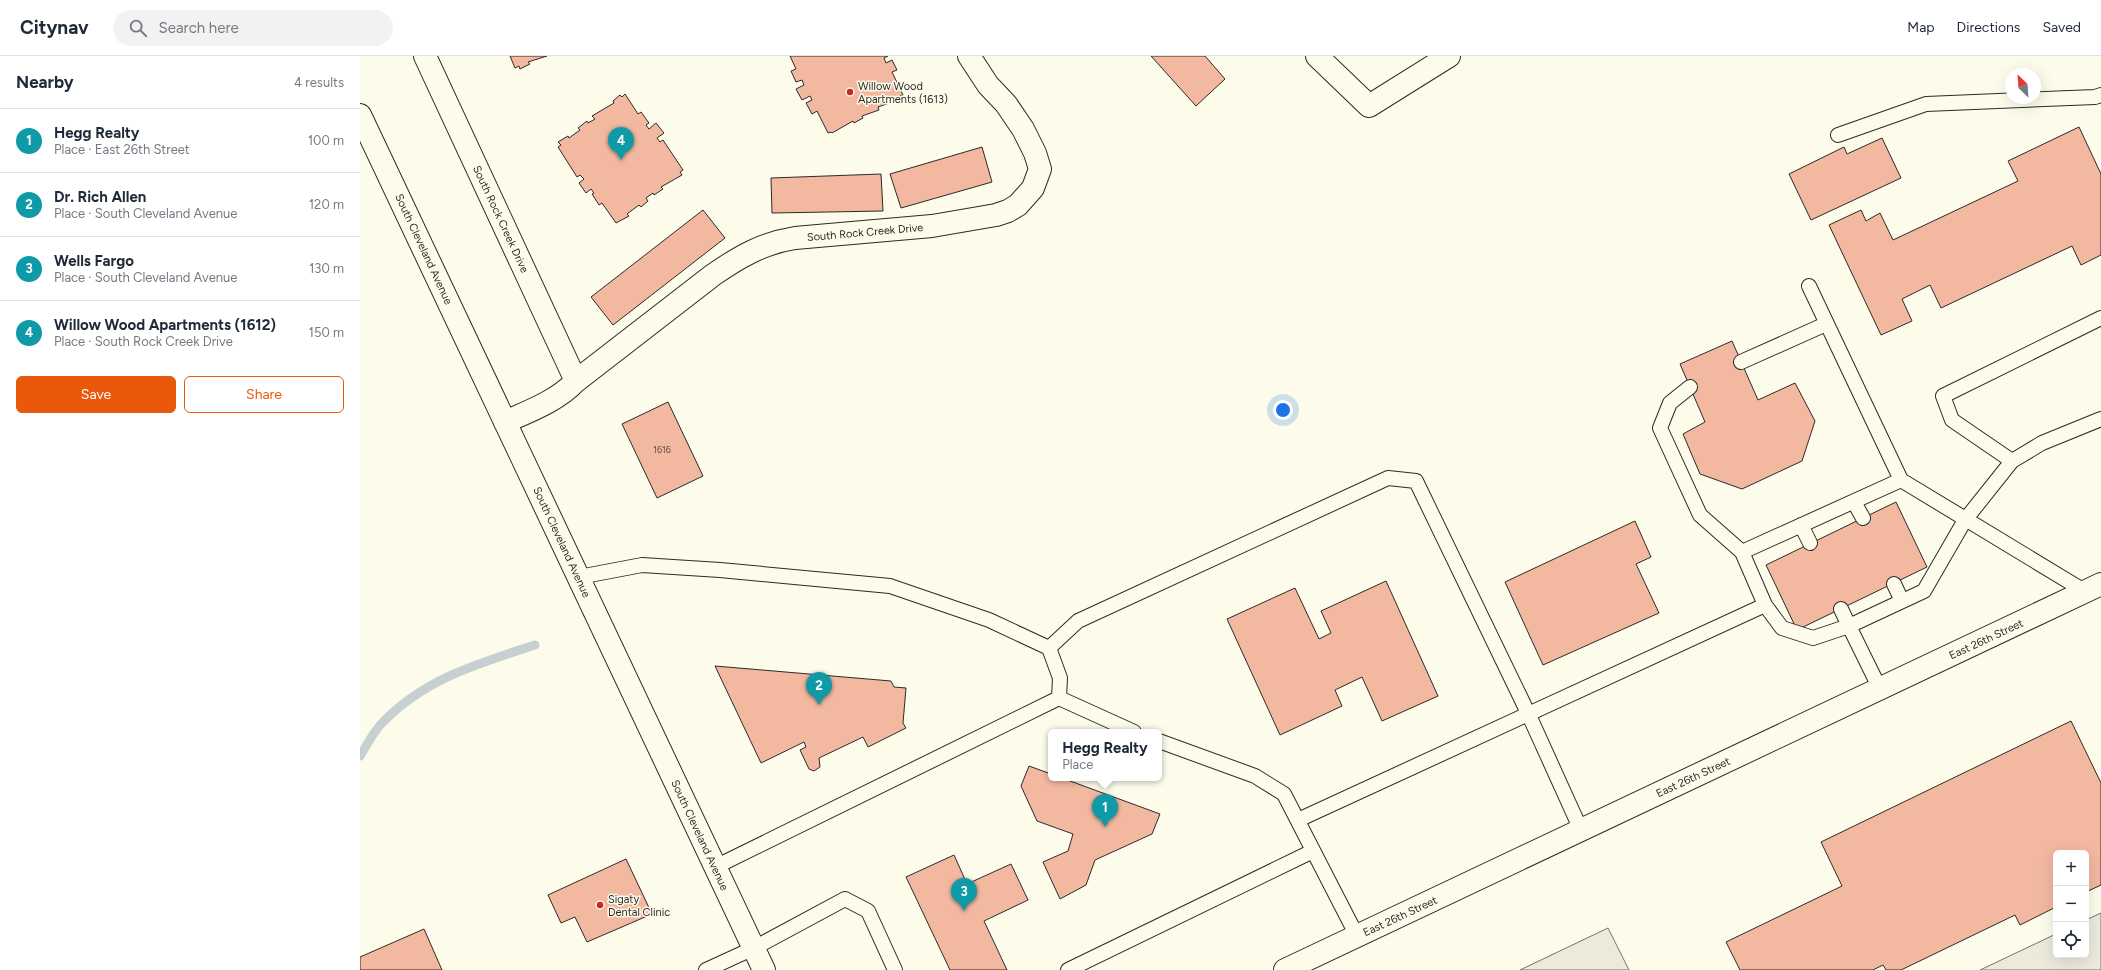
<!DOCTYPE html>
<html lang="en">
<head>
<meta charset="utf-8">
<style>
  :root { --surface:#fff; --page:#f2f2f3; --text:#1f2937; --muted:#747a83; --line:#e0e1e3; --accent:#ea580c }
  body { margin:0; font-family:Figtree,sans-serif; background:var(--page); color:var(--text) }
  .controls { position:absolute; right:12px; bottom:12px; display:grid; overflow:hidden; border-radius:6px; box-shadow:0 4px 16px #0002 }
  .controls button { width:36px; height:36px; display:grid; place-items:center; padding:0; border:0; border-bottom:1px solid var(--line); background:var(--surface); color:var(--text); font:20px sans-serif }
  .compass { position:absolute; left:1645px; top:12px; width:36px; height:36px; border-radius:50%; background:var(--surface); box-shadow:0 4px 16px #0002; rotate:335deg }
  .you { position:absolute; left:923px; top:354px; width:14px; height:14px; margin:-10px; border:3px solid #fff; border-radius:50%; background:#1a73e8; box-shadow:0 0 0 6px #1a73e833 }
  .badge { display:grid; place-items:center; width:26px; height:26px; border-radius:50%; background:var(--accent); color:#fff; font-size:13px; font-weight:700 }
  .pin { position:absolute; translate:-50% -33px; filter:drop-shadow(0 1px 2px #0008) }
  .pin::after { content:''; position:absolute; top:21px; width:14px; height:12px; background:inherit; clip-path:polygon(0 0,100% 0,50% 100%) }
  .popup { position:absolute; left:688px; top:673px; width:114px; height:52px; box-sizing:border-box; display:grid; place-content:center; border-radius:6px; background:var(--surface); filter:drop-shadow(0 1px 3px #0005); font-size:13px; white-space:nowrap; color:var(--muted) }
  .popup b { font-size:15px; color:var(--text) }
  .popup::after { content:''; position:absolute; left:50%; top:100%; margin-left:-8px; border:8px solid transparent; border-top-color:var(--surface) }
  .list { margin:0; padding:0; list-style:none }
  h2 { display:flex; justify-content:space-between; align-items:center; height:52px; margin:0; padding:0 16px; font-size:17px }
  h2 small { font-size:13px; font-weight:400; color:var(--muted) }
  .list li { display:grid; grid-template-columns:26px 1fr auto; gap:12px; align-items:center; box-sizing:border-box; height:64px; padding:0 16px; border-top:1px solid var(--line) }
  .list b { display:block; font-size:15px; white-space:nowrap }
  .list p { margin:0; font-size:13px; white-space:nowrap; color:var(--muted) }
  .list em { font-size:13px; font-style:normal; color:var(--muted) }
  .actions { display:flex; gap:8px; padding:12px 16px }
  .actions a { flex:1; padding:9px 0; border:1px solid var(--accent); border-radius:6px; text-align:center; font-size:14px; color:var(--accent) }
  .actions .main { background:var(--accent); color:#fff }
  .icon { flex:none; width:22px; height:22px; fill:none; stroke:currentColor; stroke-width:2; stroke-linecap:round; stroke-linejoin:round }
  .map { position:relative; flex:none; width:1741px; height:914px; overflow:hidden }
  header { display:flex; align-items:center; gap:24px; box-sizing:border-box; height:56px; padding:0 20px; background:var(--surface); border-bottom:1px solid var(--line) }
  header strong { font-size:19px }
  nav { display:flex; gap:22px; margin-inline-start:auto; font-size:14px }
  .search { width:280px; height:36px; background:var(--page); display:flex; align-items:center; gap:10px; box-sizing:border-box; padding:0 14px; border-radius:22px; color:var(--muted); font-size:15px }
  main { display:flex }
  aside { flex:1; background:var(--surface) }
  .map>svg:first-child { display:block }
  .parking { fill:#eceadb; stroke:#74746e }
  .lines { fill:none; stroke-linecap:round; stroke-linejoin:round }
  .stream { stroke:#c7d0d0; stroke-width:9 }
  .building { fill:#f2b8a0; stroke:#2b2b2b }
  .lane-casing { stroke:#2b2b2b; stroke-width:16 }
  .street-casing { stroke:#2b2b2b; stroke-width:24 }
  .secondary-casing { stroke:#2b2b2b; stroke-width:24 }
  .lane { stroke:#fdfbea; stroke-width:14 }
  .street { stroke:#fdfbea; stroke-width:22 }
  .secondary { stroke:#fdfbea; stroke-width:22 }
  .poi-dot { fill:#c62828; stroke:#fdfbea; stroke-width:1.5 }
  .labels { text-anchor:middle; stroke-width:3; stroke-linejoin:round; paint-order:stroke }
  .number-label { font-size:9px; fill:#5d4e48 }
  .poi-label { font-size:11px; fill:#2b2b2b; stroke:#fdfbea; text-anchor:start }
  .street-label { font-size:11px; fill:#2b2b2b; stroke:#fdfbea }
</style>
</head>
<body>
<header>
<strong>Citynav</strong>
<div class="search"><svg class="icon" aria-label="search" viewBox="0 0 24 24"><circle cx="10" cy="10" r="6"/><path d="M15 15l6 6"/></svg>Search here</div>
<nav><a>Map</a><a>Directions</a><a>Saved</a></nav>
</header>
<main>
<aside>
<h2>Nearby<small>4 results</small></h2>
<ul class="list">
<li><span class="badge" style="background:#0f9aa8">1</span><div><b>Hegg Realty</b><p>Place · East 26th Street</p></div><em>100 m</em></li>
<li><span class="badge" style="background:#0f9aa8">2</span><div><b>Dr. Rich Allen</b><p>Place · South Cleveland Avenue</p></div><em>120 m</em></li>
<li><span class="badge" style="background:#0f9aa8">3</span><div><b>Wells Fargo</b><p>Place · South Cleveland Avenue</p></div><em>130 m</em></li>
<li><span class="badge" style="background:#0f9aa8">4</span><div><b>Willow Wood Apartments (1612)</b><p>Place · South Rock Creek Drive</p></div><em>150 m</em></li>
</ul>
<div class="actions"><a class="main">Save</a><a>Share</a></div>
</aside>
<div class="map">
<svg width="1741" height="914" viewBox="0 0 1741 914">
  <rect width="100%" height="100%" fill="#fdfbea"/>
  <!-- parking -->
  <path class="parking" d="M1741,857V914H1620L1696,878V899H1726V864Z
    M1248,872L1269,914H1160Z"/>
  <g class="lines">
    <!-- stream -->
    <path class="stream" d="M0,700C7,689 14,674 24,665C66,622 120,607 175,589"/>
  </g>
  <!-- building -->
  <path class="building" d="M150,0H187L168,6L170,8L160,13L159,10L155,12Z
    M430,0H528L524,2L526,7L532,4L537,14L532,16L543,39L540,40L541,43L518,51L519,54L502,60L503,62L494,67L493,65L472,77L471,76L468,77L457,55L452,58L446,47L452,44L450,40L442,44L436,33L444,29L442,24L436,26L431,15L436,13Z
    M791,0H845L865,23L836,50Z
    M265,38L278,58L281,56L289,67L286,69L289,73L296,67L304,77L297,82L300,86L303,84L323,114L320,116L322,119L301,131L303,133L294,139L293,137L286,142L288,145L281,151L279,149L267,158L269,160L256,167L242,147L239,149L232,138L234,137L231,133L226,137L219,127L224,123L220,119L217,121L198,91L201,89L198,86L208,80L209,82L220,74L218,72L227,65L228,67L235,63L232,60L254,47L253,45L260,39L262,41Z
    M1719,71L1741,118V199L1721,209L1712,190L1581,252L1570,229L1542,243L1552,265L1521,279L1469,169L1501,154L1506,165L1520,157L1533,184L1658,125L1648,105Z
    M1522,82L1541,122L1451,164L1429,118L1484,91L1487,98Z
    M622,91L632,126L541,152L530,118Z
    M521,118L523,155L412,157L411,122Z
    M343,154L365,182L253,269L231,241Z
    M1372,285L1398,344L1435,327L1455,365L1442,405L1382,433L1340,418L1323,378L1345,366L1320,308Z
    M308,346L343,420L297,442L262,368Z
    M1536,446L1567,511L1437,574L1406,509Z
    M1275,465L1291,501L1276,508L1299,557L1183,609L1145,526Z
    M1026,525L1078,640L1022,665L1002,621L975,634L982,650L920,679L867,563L935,532L959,583L971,577L961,555Z
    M355,610L531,625L534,631L546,632L543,667L546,672L508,691L503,681L459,702L460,711L454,715L449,713L440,694L446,691L444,686L401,707Z
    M1711,665L1741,727V829L1726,836V797H1696V851L1660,869L1655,859L1541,914H1526L1523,909L1513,914H1380L1366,886L1482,830L1461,786Z
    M669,710L691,718V722H702L800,758L792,778L735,804L726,829L700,843L683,806L708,795L713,778L677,765L661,730Z
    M594,799L607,828L651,808L668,844L624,865L647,914H590L546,821Z
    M266,803L292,858L227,886L215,861L201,867L188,839Z
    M64,873L82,914H0V901Z"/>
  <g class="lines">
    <defs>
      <path id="lane" d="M1478,79L1566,48L1735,41L1741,39
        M1449,230L1541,424
        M1381,306L1466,268
        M1330,331L1310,347L1300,372L1340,459L1382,496
        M1652,405L1592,364L1583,340L1741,262
        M1494,446L1503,462
        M1441,469L1450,487
        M219,521L282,509L360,514L530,530L629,564L689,592L700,622L699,642L355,811
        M1534,528L1542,545
        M1405,549L1382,496L1541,424L1726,536
        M1481,553L1489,570L1564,535L1605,464L1652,405L1682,387L1741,363
        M689,592L718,565L1028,422L1056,425L1168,657L1221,774
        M699,642L774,676
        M799,685L895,720L924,738L997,880
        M938,764L1405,549L1422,572L1453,582L1489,570L1520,633
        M346,914L394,892L485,843L508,855L535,914
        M708,914L953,795"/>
      <path id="street" d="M65,0L216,325
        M957,0L1009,50L1089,0
        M145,366C170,355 197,345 216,325L353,219C379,201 403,187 435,182L572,170L636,159L648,155L658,149L673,132L680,113L675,97L663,73L646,48L628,29L609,0"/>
      <path id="secondary" d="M0,59L404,914
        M925,914L1741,528"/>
    </defs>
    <!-- lane casing -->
    <use href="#lane" class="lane-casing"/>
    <!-- street casing -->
    <use href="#street" class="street-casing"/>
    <!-- secondary casing -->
    <use href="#secondary" class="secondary-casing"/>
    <!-- lane -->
    <use href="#lane" class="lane"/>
    <!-- street -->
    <use href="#street" class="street"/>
    <!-- secondary -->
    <use href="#secondary" class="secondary"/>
  </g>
  <!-- markers -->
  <g class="poi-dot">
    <circle cx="490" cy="36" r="4"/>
    <circle cx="240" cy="849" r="4"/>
  </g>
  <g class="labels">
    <!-- number labels -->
    <g class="number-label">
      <text x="302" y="397">1616</text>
    </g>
    <!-- poi labels -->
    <g class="poi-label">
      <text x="498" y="34">Willow Wood<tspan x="498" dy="13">Apartments (1613)</tspan></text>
      <text x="248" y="847">Sigaty<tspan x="248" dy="13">Dental Clinic</tspan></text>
    </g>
    <!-- street labels -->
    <g class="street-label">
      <text transform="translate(141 163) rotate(65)" y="4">South Rock Creek Drive</text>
      <text transform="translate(505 176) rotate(-5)" y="4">South Rock Creek Drive</text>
      <text transform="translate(64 193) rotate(65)" y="4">South Cleveland Avenue</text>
      <text transform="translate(202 486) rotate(65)" y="4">South Cleveland Avenue</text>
      <text transform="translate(1626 583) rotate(-25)" y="4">East 26th Street</text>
      <text transform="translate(1333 721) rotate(-25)" y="4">East 26th Street</text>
      <text transform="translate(340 779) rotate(65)" y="4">South Cleveland Avenue</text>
      <text transform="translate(1040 860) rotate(-25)" y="4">East 26th Street</text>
    </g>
  </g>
</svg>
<div class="controls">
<button>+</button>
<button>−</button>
<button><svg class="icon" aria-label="locate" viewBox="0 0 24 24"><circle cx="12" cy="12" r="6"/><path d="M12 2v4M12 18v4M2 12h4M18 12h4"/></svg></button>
</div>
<svg class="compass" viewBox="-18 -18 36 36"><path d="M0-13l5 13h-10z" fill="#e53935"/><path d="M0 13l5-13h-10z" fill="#747a83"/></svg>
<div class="you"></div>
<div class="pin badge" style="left:745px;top:771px;background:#0f9aa8">1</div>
<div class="popup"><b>Hegg Realty</b>Place</div>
<div class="pin badge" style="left:459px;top:649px;background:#0f9aa8">2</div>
<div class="pin badge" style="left:604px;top:855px;background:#0f9aa8">3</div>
<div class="pin badge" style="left:261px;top:104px;background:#0f9aa8">4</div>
</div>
</main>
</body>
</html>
